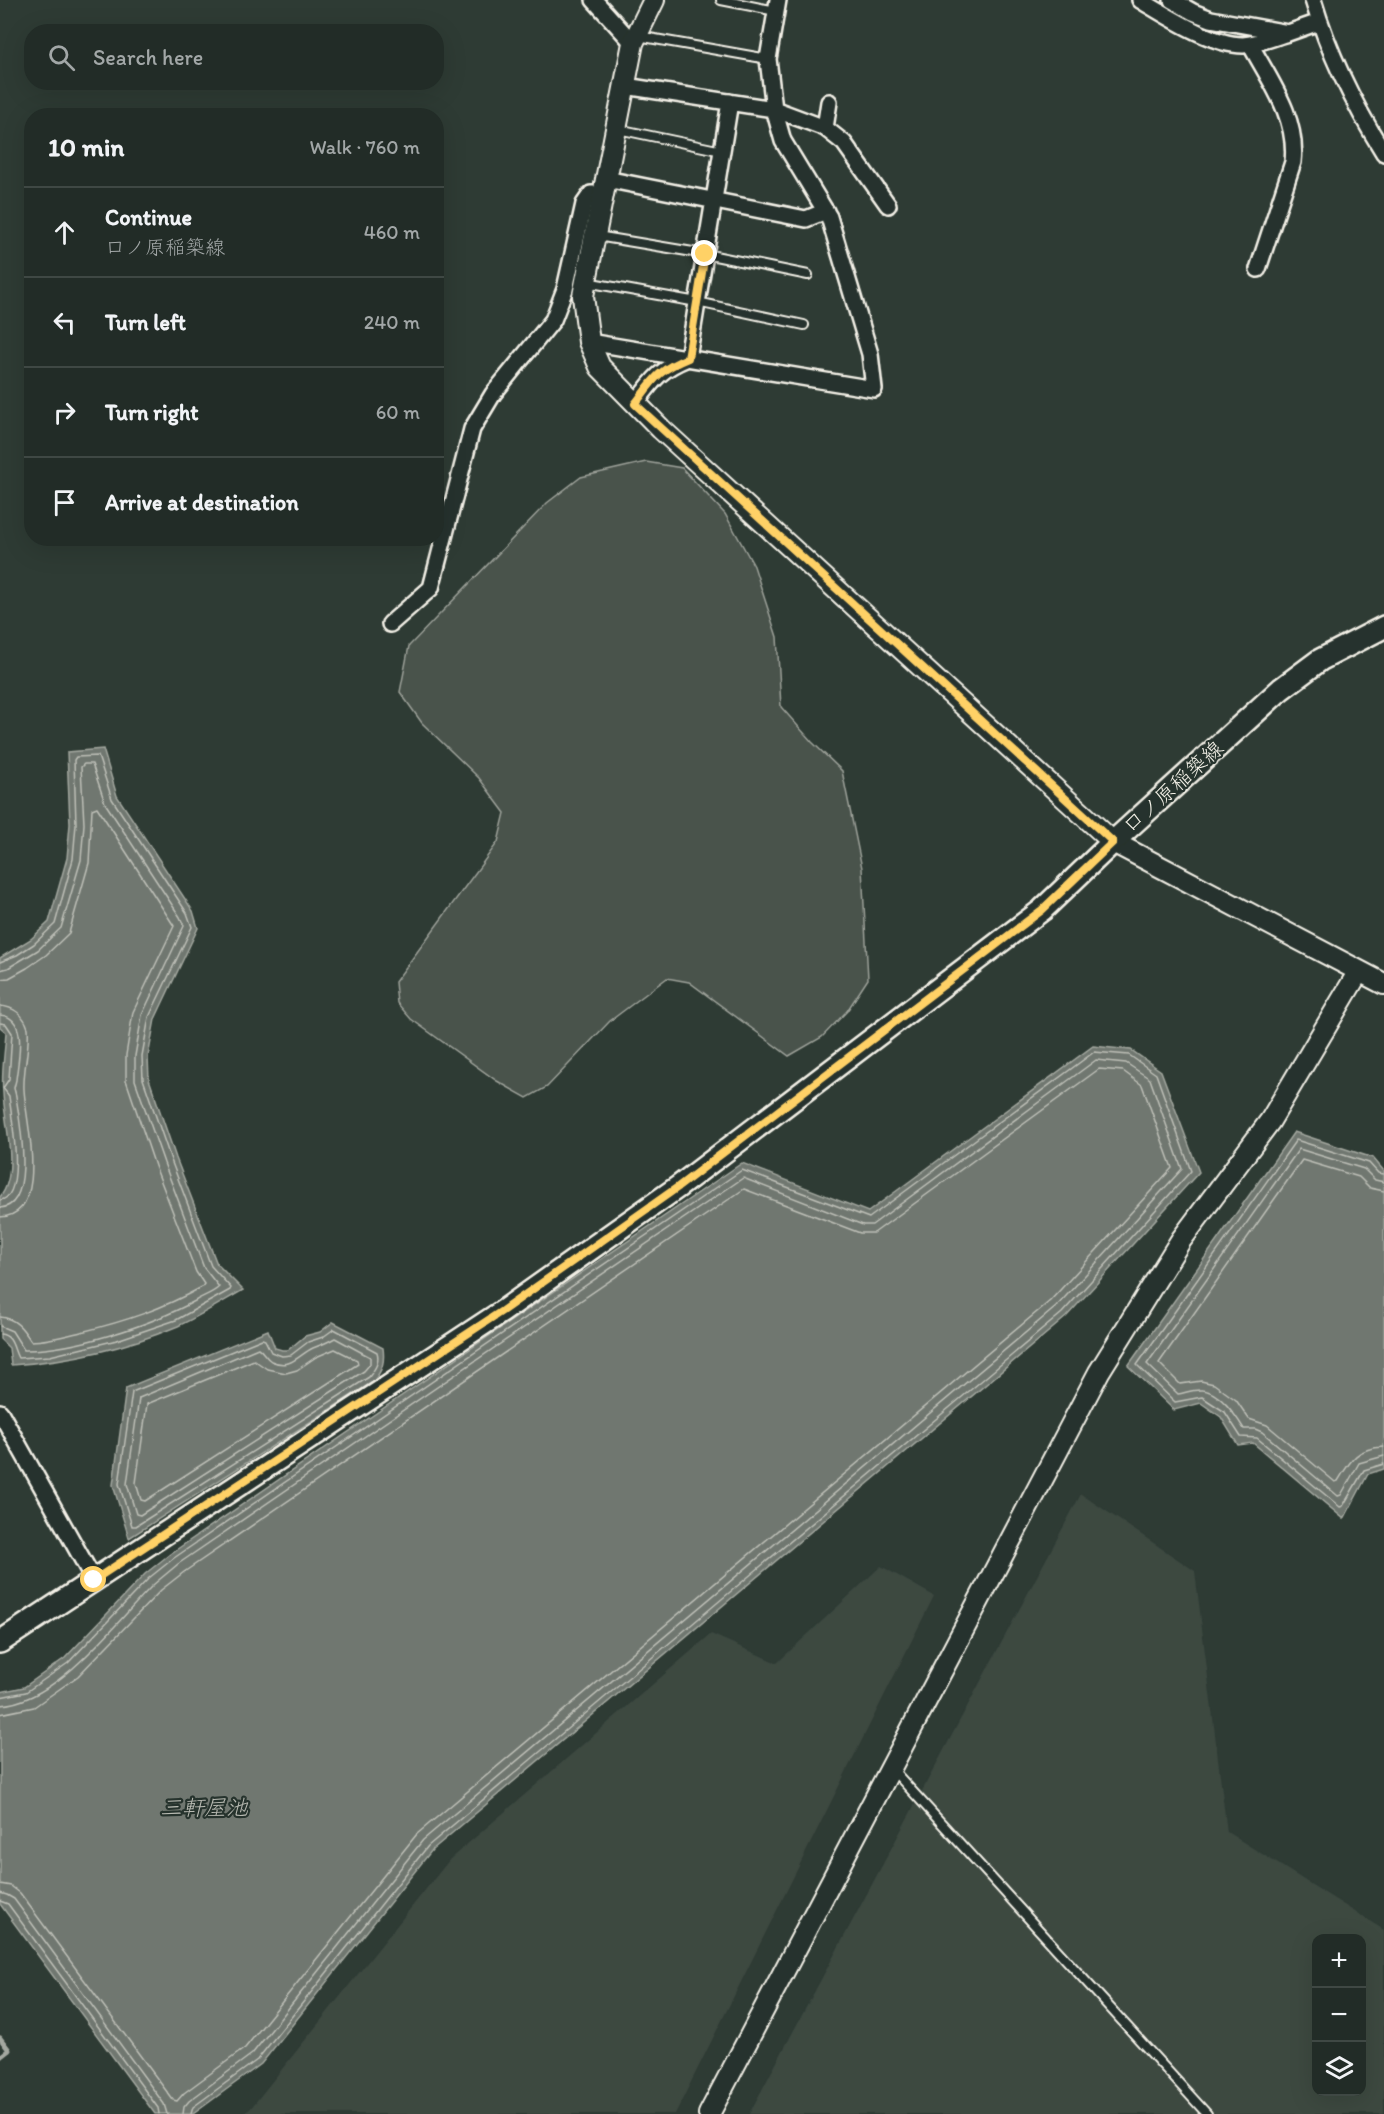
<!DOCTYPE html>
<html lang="en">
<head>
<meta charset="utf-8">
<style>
  :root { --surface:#222c27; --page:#2e3833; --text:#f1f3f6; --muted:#a2a7a7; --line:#3f4844 }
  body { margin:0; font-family:Itim,"Klee One",sans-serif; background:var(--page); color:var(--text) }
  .controls { position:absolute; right:18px; bottom:18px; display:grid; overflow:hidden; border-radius:12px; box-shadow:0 6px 24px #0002 }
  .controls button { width:54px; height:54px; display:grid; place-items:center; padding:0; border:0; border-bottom:2px solid var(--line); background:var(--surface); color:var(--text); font:30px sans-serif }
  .stop { position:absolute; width:18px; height:18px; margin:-14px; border:4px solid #ffd166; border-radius:50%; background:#fff }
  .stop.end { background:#ffd166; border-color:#fff; box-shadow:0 2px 6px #0008 }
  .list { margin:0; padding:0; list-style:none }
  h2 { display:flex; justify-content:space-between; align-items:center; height:78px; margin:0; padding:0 24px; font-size:26px }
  h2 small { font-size:20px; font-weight:400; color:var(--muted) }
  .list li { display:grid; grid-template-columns:39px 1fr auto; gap:18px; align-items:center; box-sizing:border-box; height:90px; padding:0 24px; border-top:2px solid var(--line) }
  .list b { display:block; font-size:22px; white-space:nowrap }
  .list p { margin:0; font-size:20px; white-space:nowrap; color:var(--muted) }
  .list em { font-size:20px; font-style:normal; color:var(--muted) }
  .icon { flex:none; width:33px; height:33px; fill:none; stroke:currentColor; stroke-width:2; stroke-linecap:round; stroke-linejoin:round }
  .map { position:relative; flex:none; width:1384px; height:2114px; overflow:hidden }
  .search { position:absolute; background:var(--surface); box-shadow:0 6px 24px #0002; left:24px; top:24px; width:420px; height:66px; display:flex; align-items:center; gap:15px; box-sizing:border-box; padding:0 21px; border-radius:24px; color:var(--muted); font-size:22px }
  .panel { position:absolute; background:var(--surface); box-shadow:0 6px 24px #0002; left:24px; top:108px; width:420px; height:438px; border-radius:24px }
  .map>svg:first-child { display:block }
  .built { fill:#3c4841; fill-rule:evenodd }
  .green { fill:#48524c; stroke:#9ea29a; stroke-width:1.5 }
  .water { fill:#6f7770; stroke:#a4a8a0; stroke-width:1.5 }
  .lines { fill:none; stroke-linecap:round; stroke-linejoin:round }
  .shore { stroke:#bfc0b8; stroke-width:1.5 }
  .stream { stroke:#a4a8a0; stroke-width:5 }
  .service-casing { stroke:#f4f1e8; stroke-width:12 }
  .minor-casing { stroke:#f4f1e8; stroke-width:20 }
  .tertiary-casing { stroke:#f4f1e8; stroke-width:24 }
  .secondary-casing { stroke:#f4f1e8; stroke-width:26 }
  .service { stroke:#26332d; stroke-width:8 }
  .minor { stroke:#26332d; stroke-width:15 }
  .tertiary { stroke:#26332d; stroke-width:20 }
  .secondary { stroke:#26332d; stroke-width:21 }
  .route { stroke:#ffd166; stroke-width:8 }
  .labels { text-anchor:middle; stroke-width:4.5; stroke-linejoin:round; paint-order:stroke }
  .street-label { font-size:21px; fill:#f4f1e8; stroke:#26332d }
  .water-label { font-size:22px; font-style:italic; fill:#b8bab2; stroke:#26332d }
</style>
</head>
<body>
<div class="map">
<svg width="1384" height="2114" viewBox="0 0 1384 2114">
  <rect width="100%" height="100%" fill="#2e3b34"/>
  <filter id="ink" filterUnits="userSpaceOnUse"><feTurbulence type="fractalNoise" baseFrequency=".0167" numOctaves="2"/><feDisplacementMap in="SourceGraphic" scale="12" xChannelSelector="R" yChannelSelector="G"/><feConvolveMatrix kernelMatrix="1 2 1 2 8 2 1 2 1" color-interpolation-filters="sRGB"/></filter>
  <g filter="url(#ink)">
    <!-- built -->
    <path class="built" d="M1081,1494L1195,1571L1227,1832L1384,1930V2114H749ZM1316,1938H1362V2092H1316Z
      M881,1566L934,1596L675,2114H242L250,2109L450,1859L711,1634L777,1663Z"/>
    <!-- green -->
    <path class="green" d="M646,462L682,468L725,514L754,566L777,637L781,707L812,742L842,771L862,868L868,979L847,1011L822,1037L789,1056L689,982L667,978L610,1021L547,1087L527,1098L497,1081L411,1019L397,1003L395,982L498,842L505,813L479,778L422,723L400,692L409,646L547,503L581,477Z"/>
    <!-- water -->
    <path class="water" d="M103,749L117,796L193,911L198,928L155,1019L148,1057L149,1079L176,1158L217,1264L243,1290C222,1302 200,1316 178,1326C126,1348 68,1361 11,1365L9,1348L0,1339V1197C20,1173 4,1122 3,1093C1,1073 5,1052 6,1032L0,1027V958L31,939L49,922L67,858L70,824L67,752Z
      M1093,1046L1131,1050L1161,1071L1199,1172L1066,1317L432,1850L261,2064L193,2114H155L0,1904V1692L24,1687L65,1658L145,1574L170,1554L742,1163L868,1212Z
      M1294,1132L1373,1158L1384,1171V1469L1368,1474L1344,1519L1253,1443L1238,1445L1221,1417L1201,1403L1174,1410L1128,1366Z
      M333,1322L383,1348C385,1363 382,1370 374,1381L129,1538L113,1485L126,1388L268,1330L275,1348L282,1350H288L305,1336L320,1332Z"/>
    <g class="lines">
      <!-- shore -->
      <path class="shore" d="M0,962L17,955L34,944L55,924L73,859L76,824L74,760L76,757L98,756L112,799L187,913L192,927L149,1017L142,1056L143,1079L171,1160L211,1266L231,1288L230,1290L176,1320L117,1340L50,1356L18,1358C13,1349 13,1335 0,1334
        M0,970L8,968L38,950L61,928L81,860L84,824L81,767L84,764H92L105,803L180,917L184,926L142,1015L135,1056V1080L164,1163L204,1268L219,1287C213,1293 203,1296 195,1301C153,1324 73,1351 24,1350L12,1331L0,1326
        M0,979L9,978L27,968L46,955L69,933L89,863L92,809L97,807L174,926L133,1012L126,1055V1080L155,1166L196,1272L204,1284L202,1287C162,1309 126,1321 81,1332C65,1336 48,1341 31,1341C23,1329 16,1318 0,1317
        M0,1006C14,1007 24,1015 28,1028C30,1048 23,1069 24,1089C25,1119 52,1215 0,1217
        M0,1015C29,1017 18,1060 16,1080L14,1088L16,1096C19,1119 37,1206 0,1208
        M0,1023L6,1024L12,1033L9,1079L3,1088L9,1096C11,1115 27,1197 0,1200
        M1384,1174L1378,1173L1369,1163L1296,1140L1137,1365L1175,1402L1202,1397L1225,1412L1241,1437L1257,1438L1340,1507L1343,1506L1364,1470L1384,1464
        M1384,1182L1375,1180L1364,1169L1299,1149L1147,1364L1178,1394C1185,1393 1194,1389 1202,1390C1220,1391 1236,1416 1244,1429H1255L1262,1432L1338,1496L1341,1495L1359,1463L1384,1456
        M1384,1191L1370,1188L1359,1177L1302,1160L1159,1363L1180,1384L1201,1381L1214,1384L1236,1400L1249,1419L1267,1425L1335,1482L1338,1481C1351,1459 1357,1448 1384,1447
        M334,1329L377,1352C380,1362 375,1369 369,1377L136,1526H132L119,1484L132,1392L262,1339L265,1340L271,1352L282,1356L291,1355L308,1342L323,1337Z
        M335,1338L370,1357V1364L364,1371L140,1515L136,1514L127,1484L139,1398L258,1348C263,1351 265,1357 271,1361C291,1370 298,1355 313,1348C321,1345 328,1342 335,1338Z
        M335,1349L357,1360L358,1364L145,1501L141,1500L136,1483L147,1404L254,1360L267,1369L286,1373L297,1370L316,1357Z
        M0,1697L26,1692L68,1663L149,1578L174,1558L742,1170L869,1218L1094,1052L1129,1055L1156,1074L1191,1171L1062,1313L428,1846L257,2060L193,2107L191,2114
        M0,1705C58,1702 114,1624 153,1585C161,1578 170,1571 178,1564L743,1178L863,1225H872L1096,1060L1126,1063L1150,1079L1182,1169L1056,1307L423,1840L252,2054L189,2101L184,2107L183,2114
        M0,1714L34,1707L78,1676L161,1590L184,1572L744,1189L860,1233H874L1099,1069L1123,1071L1142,1085L1172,1168L1050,1301L417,1834L245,2048L184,2093L177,2101L173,2100L20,1893L11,1886L0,1884
        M0,1893L7,1895L14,1899L164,2104L167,2114
        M0,1901L8,1904L158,2108L159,2114"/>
      <!-- stream -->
      <path class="stream" d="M0,2038L9,2050L0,2057"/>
      <defs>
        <path id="service" d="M721,0L776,11
          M638,36L768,59
          M618,129L722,151
          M597,236L705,254L808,275
          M586,282L697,302L804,325
          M892,1769L1207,2114"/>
        <path id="minor" d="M594,0L633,43
          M1140,0C1167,16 1211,45 1243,45C1258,44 1274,37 1288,33
          M1172,0L1193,12L1211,19L1288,33L1319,22
          M1313,0C1329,54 1354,105 1384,153
          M1250,44C1270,81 1298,118 1293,162L1258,269
          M625,86L774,109L825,128L844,143L888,205
          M825,128L829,102
          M606,179L806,219L826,211
          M589,342L874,389L870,354L829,217L783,141L774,109L768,59L778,0
          M635,404C653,380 660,369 688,358L730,102
          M390,624L431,588L472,429L493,394L553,320L565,289L584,204L591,194H603
          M0,1412L94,1580"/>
        <path id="tertiary" d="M654,0L633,43L583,296L589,342L600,367L661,429L1113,842L1384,984
          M709,2114L1099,1372L1181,1240L1270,1121L1359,971"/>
        <path id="secondary" d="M0,1642L503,1311L678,1187L1042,910L1113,842L1281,689L1320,660L1384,627"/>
      </defs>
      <!-- service casing -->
      <use href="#service" class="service-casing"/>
      <!-- minor casing -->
      <use href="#minor" class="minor-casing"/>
      <!-- tertiary casing -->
      <use href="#tertiary" class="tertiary-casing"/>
      <!-- secondary casing -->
      <use href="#secondary" class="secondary-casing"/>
      <!-- service -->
      <use href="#service" class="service"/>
      <!-- minor -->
      <use href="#minor" class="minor"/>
      <!-- tertiary -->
      <use href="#tertiary" class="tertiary"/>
      <!-- secondary -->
      <use href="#secondary" class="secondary"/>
    </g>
  </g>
  <g class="lines" filter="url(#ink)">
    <!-- route -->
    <path class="route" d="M94,1580L502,1311L678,1187L1042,910L1113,842L635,404C654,379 658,370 688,358L705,254"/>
  </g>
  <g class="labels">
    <!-- street labels -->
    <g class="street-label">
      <text transform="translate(1173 787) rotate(-42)" y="7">口ノ原稲築線</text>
    </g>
    <!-- water labels -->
    <g class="water-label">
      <text x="204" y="1815">三軒屋池</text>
    </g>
  </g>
</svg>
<div class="controls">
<button>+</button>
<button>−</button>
<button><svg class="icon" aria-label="layers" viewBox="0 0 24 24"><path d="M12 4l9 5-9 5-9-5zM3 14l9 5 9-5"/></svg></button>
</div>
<div class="stop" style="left:94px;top:1580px"></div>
<div class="stop end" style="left:705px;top:254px"></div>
<div class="search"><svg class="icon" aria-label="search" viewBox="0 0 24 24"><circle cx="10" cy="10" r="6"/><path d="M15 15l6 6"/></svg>Search here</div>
<section class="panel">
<h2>10 min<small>Walk · 760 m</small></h2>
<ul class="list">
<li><svg class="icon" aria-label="ahead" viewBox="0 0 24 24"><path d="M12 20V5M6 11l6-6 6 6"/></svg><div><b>Continue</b><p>口ノ原稲築線</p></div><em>460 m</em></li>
<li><svg class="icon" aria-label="left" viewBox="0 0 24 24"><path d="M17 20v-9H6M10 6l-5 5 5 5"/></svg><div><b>Turn left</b></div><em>240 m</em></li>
<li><svg class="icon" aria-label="right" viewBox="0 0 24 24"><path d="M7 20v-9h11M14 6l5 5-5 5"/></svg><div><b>Turn right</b></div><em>60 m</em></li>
<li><svg class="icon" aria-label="arrive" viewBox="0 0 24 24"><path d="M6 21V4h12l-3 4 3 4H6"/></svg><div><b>Arrive at destination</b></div></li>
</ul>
</section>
</div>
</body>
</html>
